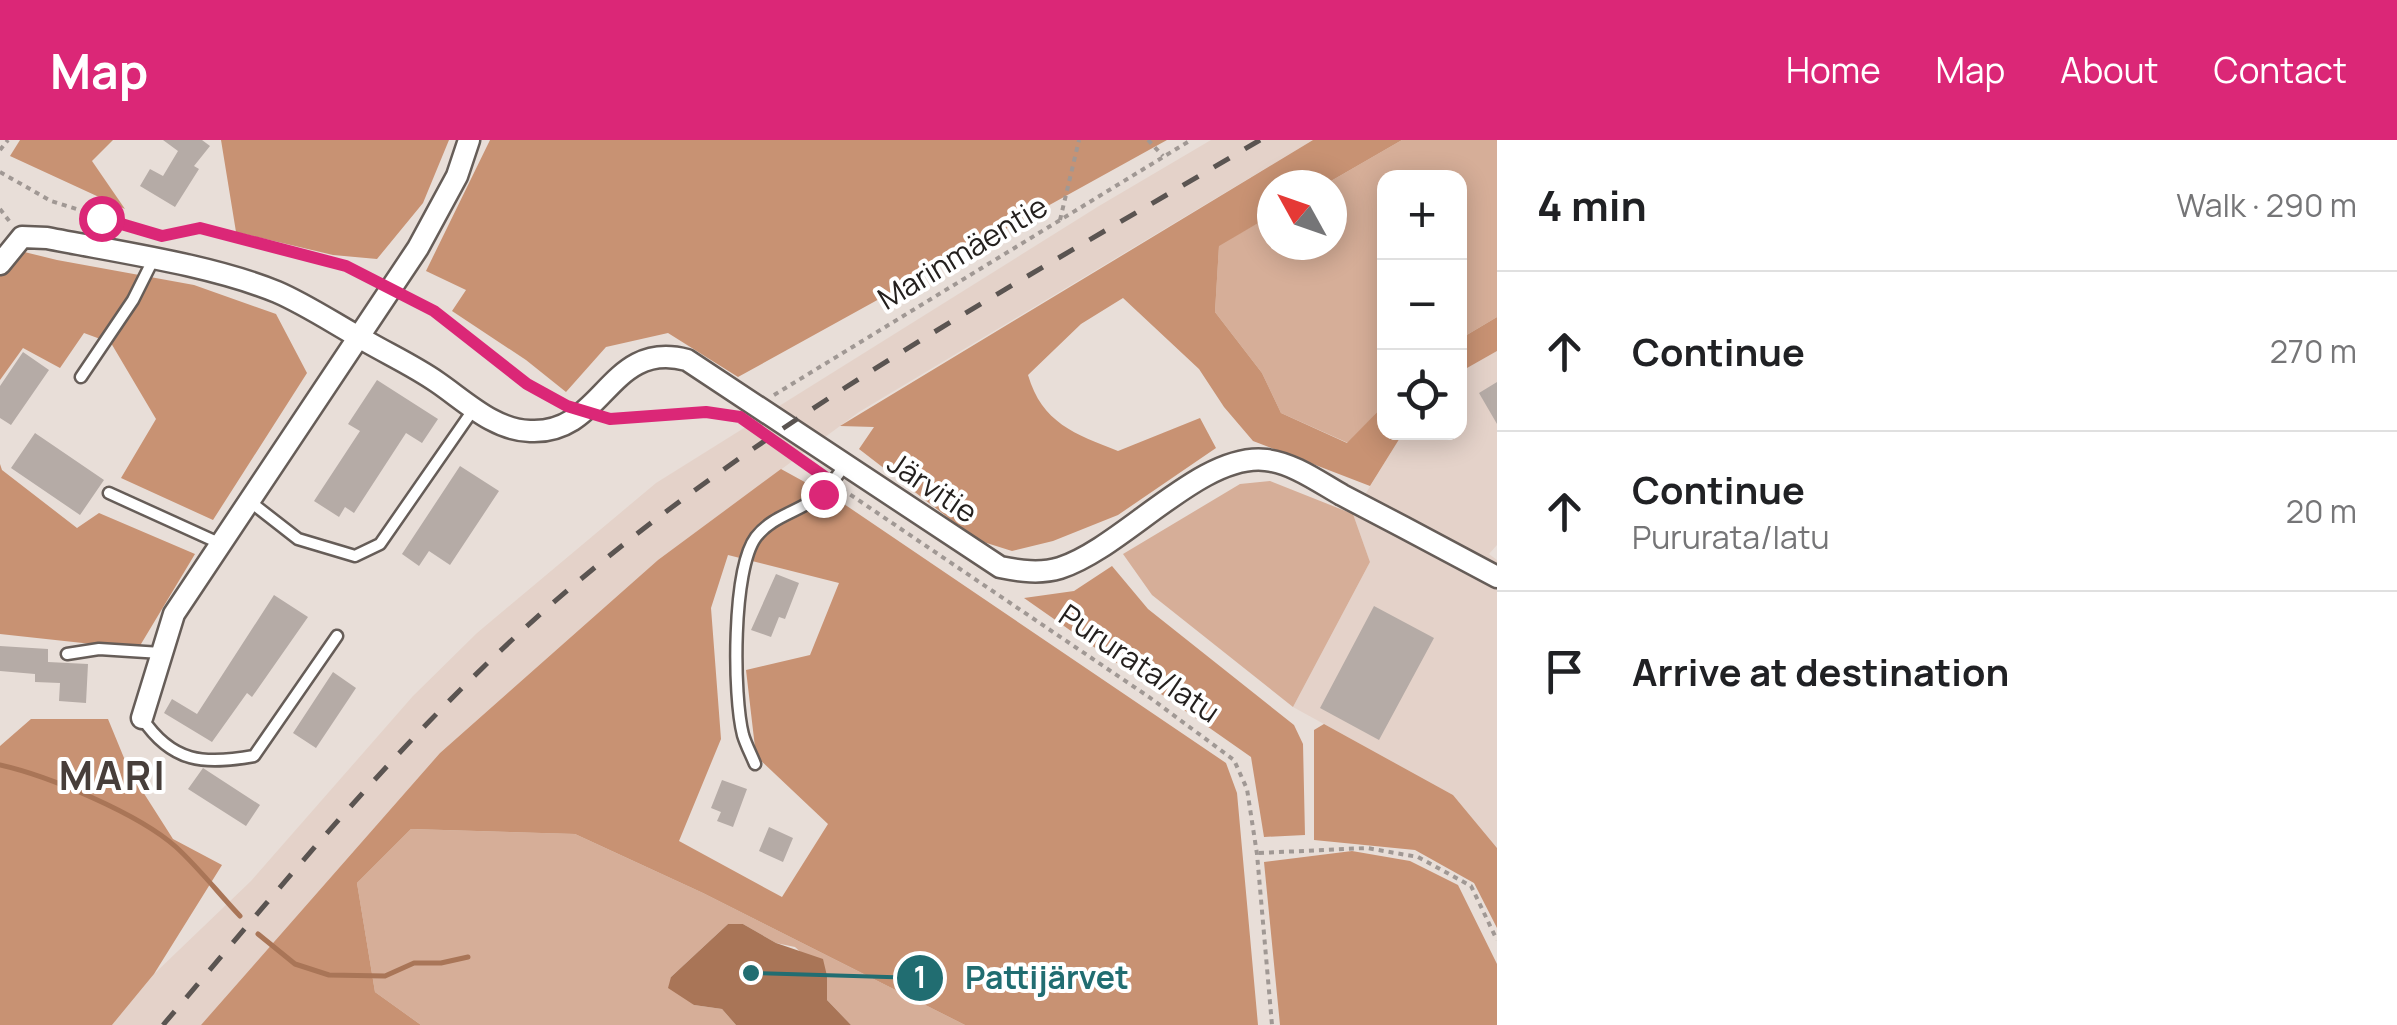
<!DOCTYPE html>
<html lang="en">
<head>
<meta charset="utf-8">
<style>
  :root { --surface:#fff; --page:#f2f2f2; --text:#202124; --muted:#757577; --line:#e0e0e0; --accent:#db2777 }
  body { margin:0; font-family:Manrope,sans-serif; background:var(--page); color:var(--text) }
  .controls { position:absolute; right:30px; top:30px; display:grid; overflow:hidden; border-radius:20px; box-shadow:0 5px 25px #0003 }
  .controls button { width:90px; height:90px; display:grid; place-items:center; padding:0; border:0; border-bottom:2px solid var(--line); background:var(--surface); color:var(--text); font:50px sans-serif }
  .compass { position:absolute; left:1257px; top:30px; width:90px; height:90px; border-radius:50%; background:var(--surface); box-shadow:0 5px 25px #0003; rotate:310deg }
  .stop { position:absolute; width:30px; height:30px; margin:-22px; border:8px solid #db2777; border-radius:50%; background:#fff }
  .stop.end { background:#db2777; border-color:#fff; box-shadow:0 2px 10px #0008 }
  .list { margin:0; padding:0; list-style:none }
  h2 { display:flex; justify-content:space-between; align-items:center; height:130px; margin:0; padding:0 40px; font-size:42px }
  h2 small { font-size:32px; font-weight:400; color:var(--muted) }
  .list li { display:grid; grid-template-columns:65px 1fr auto; gap:30px; align-items:center; box-sizing:border-box; height:160px; padding:0 40px; border-top:2px solid var(--line) }
  .list b { display:block; font-size:38px; white-space:nowrap }
  .list p { margin:0; font-size:32px; white-space:nowrap; color:var(--muted) }
  .list em { font-size:32px; font-style:normal; color:var(--muted) }
  .icon { flex:none; width:55px; height:55px; fill:none; stroke:currentColor; stroke-width:2; stroke-linecap:round; stroke-linejoin:round }
  .map { position:relative; flex:none; width:1497px; height:885px; overflow:hidden }
  header { display:flex; align-items:center; gap:60px; box-sizing:border-box; height:140px; padding:0 50px; background:var(--accent); color:#fff }
  header strong { font-size:48px }
  nav { display:flex; gap:55px; margin-inline-start:auto; font-size:35px }
  main { display:flex }
  aside { flex:1; background:var(--surface) }
  .map>svg:first-child { display:block }
  .built { fill:#e4d2c9 }
  .green { fill:#d6ae98 }
  .forest { fill:#c89273; fill-rule:evenodd }
  .water { fill:#a97557 }
  .lines { fill:none; stroke-linecap:round; stroke-linejoin:round }
  .stream { stroke:#a97557; stroke-width:5 }
  .building { fill:#b5aba6 }
  .lane-casing { stroke:#665d58; stroke-width:15 }
  .street-casing { stroke:#665d58; stroke-width:25 }
  .path { stroke:#a09894; stroke-width:4; stroke-dasharray:5 5; stroke-linecap:butt }
  .lane { stroke:#fff; stroke-width:10 }
  .street { stroke:#fff; stroke-width:20 }
  .rail { stroke:#5a5451; stroke-width:5; stroke-dasharray:18 18; stroke-linecap:butt }
  .route { stroke:#db2777; stroke-width:12 }
  .labels { text-anchor:middle; stroke-width:8; stroke-linejoin:round; paint-order:stroke }
  .street-label { font-size:30px; fill:#24201e; stroke:#fff }
  .district-label { font-size:40px; font-weight:bold; letter-spacing:2.5px; fill:#473e3a; stroke:#fff }
  .leader { fill:none; stroke:#216d71; stroke-width:4 }
  .callout-dot { fill:#216d71; stroke:#fff; stroke-width:4 }
  .mark-label { font-size:30px; text-anchor:middle; font-weight:bold; fill:#fff }
  .callout-label { font-size:32px; text-anchor:middle; font-weight:bold; fill:#216d71; stroke:#fff; stroke-width:8; stroke-linejoin:round; paint-order:stroke }
</style>
</head>
<body>
<header>
<strong>Map</strong>
<nav><a>Home</a><a>Map</a><a>About</a><a>Contact</a></nav>
</header>
<main>
<div class="map">
<svg width="1497" height="885" viewBox="0 0 1497 885">
  <rect width="100%" height="100%" fill="#e8ded8"/>
  <!-- built -->
  <path class="built" d="M1211,0H1313L859,272L658,420L440,613L201,885H112L154,834L251,741L413,556L477,493L656,343L1099,66Z
    M1497,211V405L1489,414L1497,420V708L1453,655L1293,567L1370,422L1353,374L1403,293L1460,292V232Z"/>
  <!-- green -->
  <path class="green" d="M1402,0H1497V177L1460,199V38H1384V265L1348,303L1281,273L1262,233L1215,172L1219,105L1272,75V105H1332V45H1324Z
    M1270,341L1353,374L1370,422L1293,567L1152,455L1123,414L1240,344Z
    M411,689L575,694L703,753L965,885H851L827,860V836L795,807L776,803L743,784H728L671,837L694,865L722,869L736,885H421L375,852L357,743Z"/>
  <!-- forest -->
  <path class="forest" d="M20,0H113L92,21L125,69L10,16Z
    M221,0H449L423,63L377,119L333,115L236,92Z
    M490,0H1167L738,237L668,193L606,207L566,252L526,220L452,171L466,150L426,131Z
    M1313,0H1402L1324,45H1272V75L1219,106L1215,172L1262,233L1281,273L1347,303L1384,265V292L1403,293L1370,346L1253,301L1224,267L1199,229L1123,158L1081,184L1028,235C1042,283 1075,294 1118,311L1200,278L1216,308L1118,375L1053,401L1012,411L977,400L859,309L874,287L840,286Z
    M0,106L57,120L194,145L276,174L307,233L213,380L121,338L156,279L111,203L84,193L60,228L23,208L0,240Z
    M1497,177V211L1460,232V199Z
    M0,324L2,330L77,388L99,373L195,414L138,509L0,494Z
    M781,329L841,362L1226,623L1237,653L1258,885H965L703,753L575,694L411,689L357,743L375,852L421,885H201L440,613L658,420ZM728,415L839,443L810,515L746,530L756,616L828,684L782,757L679,701L721,599L711,468Z
    M1112,426L1148,469L1294,585L1303,604L1305,695L1264,697L1251,617L1024,458L1074,451Z
    M31,579H108L129,630L173,699L222,725L154,834L112,885H0V606Z
    M1324,584L1453,655L1497,708V788L1474,743L1415,710L1314,700V590Z
    M1352,711L1410,721L1458,745L1497,824V885H1280L1264,722Z"/>
  <!-- water -->
  <path class="water" d="M728,784H743L776,803L823,819L827,836V860L851,885H736L722,869L694,865L668,848L671,837Z"/>
  <g class="lines">
    <!-- stream -->
    <path class="stream" d="M0,625C49,636 139,674 176,707C199,728 219,754 240,776
      M258,794L295,824L329,835L385,836L414,823H441L468,817"/>
  </g>
  <!-- building -->
  <path class="building" d="M163,0H202L210,6L194,26L199,29L175,67L140,46L150,29L163,36L178,11Z
    M23,212L49,230L11,285L0,278V246Z
    M377,240L438,279L422,303L406,293L354,373L345,367L339,377L314,361L360,291L348,284Z
    M1497,242V284L1479,253Z
    M35,293L104,340L80,375L11,328Z
    M460,326L499,351L450,425L429,411L419,426L402,414Z
    M776,434L799,443L785,479L779,477L771,497L751,490Z
    M274,455L308,477L252,557L247,553L212,602L164,573L172,559L197,574Z
    M1374,466L1434,498L1379,600L1320,568Z
    M0,506L48,509V522L88,524L86,563L59,561L60,543L35,542V534L0,531Z
    M333,532L356,548L316,608L293,593Z
    M203,628L260,665L246,686L188,649Z
    M722,640L747,649L733,687L717,681L721,672L711,668Z
    M769,687L793,698L783,722L759,711Z"/>
  <g class="lines">
    <defs>
      <path id="lane" d="M81,237L133,160L153,120
        M109,353L219,403
        M248,360L298,399L355,416L380,404L473,270
        M67,514L99,509L161,513
        M142,578C172,623 204,625 254,616L337,496
        M755,624C751,614 746,605 743,595C733,556 732,429 756,397C773,375 800,372 820,355C830,348 837,335 845,325"/>
      <path id="street" d="M0,124L22,97L47,98C118,112 211,125 277,152C307,165 335,184 364,200C388,214 414,226 437,242C465,261 494,290 530,291C604,295 608,199 687,220L1000,427C1020,431 1040,434 1060,428C1123,408 1201,312 1266,320C1293,323 1319,342 1342,355C1394,382 1445,409 1497,437
        M142,578L174,474L418,108L457,36L469,0"/>
    </defs>
    <!-- lane casing -->
    <use href="#lane" class="lane-casing"/>
    <!-- street casing -->
    <use href="#street" class="street-casing"/>
    <!-- path -->
    <path class="path" d="M1148,0L1163,16
      M0,10L8,0
      M0,32L51,61L162,96L201,88L319,118L373,138
      M0,69L10,82
      M1060,80L1079,0
      M408,156C462,187 504,235 559,263
      M774,255L1191,0
      M606,279L705,272L736,276
      M842,349L1149,557L1234,620L1247,649L1257,714L1272,885
      M1259,713L1367,708L1418,717L1471,746L1497,800"/>
    <!-- lane -->
    <use href="#lane" class="lane"/>
    <!-- street -->
    <use href="#street" class="street"/>
    <!-- rail -->
    <path class="rail" d="M163,885C297,728 427,566 587,434C793,263 1031,136 1260,0"/>
  </g>
  <g class="lines">
    <!-- route -->
    <path class="route" d="M101,78L162,96L200,88L346,126L434,171L527,244L567,266L610,279L706,272L740,277L832,342L823,354"/>
  </g>
  <g class="labels">
    <!-- street labels -->
    <g class="street-label">
      <text transform="translate(963 113) rotate(-31)" y="10">Marinmäentie</text>
      <text transform="translate(932 348) rotate(34)" y="10">Järvitie</text>
      <text transform="translate(1139 524) rotate(34)" y="10">Pururata/latu</text>
    </g>
    <!-- district labels -->
    <g class="district-label">
      <text x="113" y="650">MARI</text>
    </g>
  </g>
  <!-- callouts -->
  <path class="leader" d="M751 833L920 838"/>
  <g class="callout-dot">
    <circle cx="751" cy="833" r="10"/>
    <circle cx="920" cy="838" r="25"/>
  </g>
  <g class="mark-label">
    <text x="920" y="848">1</text>
  </g>
  <g class="callout-label">
    <text x="1047" y="849">Pattijärvet</text>
  </g>
</svg>
<div class="controls">
<button>+</button>
<button>−</button>
<button><svg class="icon" aria-label="locate" viewBox="0 0 24 24"><circle cx="12" cy="12" r="6"/><path d="M12 2v4M12 18v4M2 12h4M18 12h4"/></svg></button>
</div>
<svg class="compass" viewBox="-18 -18 36 36"><path d="M0-13l5 13h-10z" fill="#e53935"/><path d="M0 13l5-13h-10z" fill="#757577"/></svg>
<div class="stop" style="left:101px;top:78px"></div>
<div class="stop end" style="left:823px;top:354px"></div>
</div>
<aside>
<h2>4 min<small>Walk · 290 m</small></h2>
<ul class="list">
<li><svg class="icon" aria-label="ahead" viewBox="0 0 24 24"><path d="M12 20V5M6 11l6-6 6 6"/></svg><div><b>Continue</b></div><em>270 m</em></li>
<li><svg class="icon" aria-label="ahead" viewBox="0 0 24 24"><path d="M12 20V5M6 11l6-6 6 6"/></svg><div><b>Continue</b><p>Pururata/latu</p></div><em>20 m</em></li>
<li><svg class="icon" aria-label="arrive" viewBox="0 0 24 24"><path d="M6 21V4h12l-3 4 3 4H6"/></svg><div><b>Arrive at destination</b></div></li>
</ul>
</aside>
</main>
</body>
</html>
